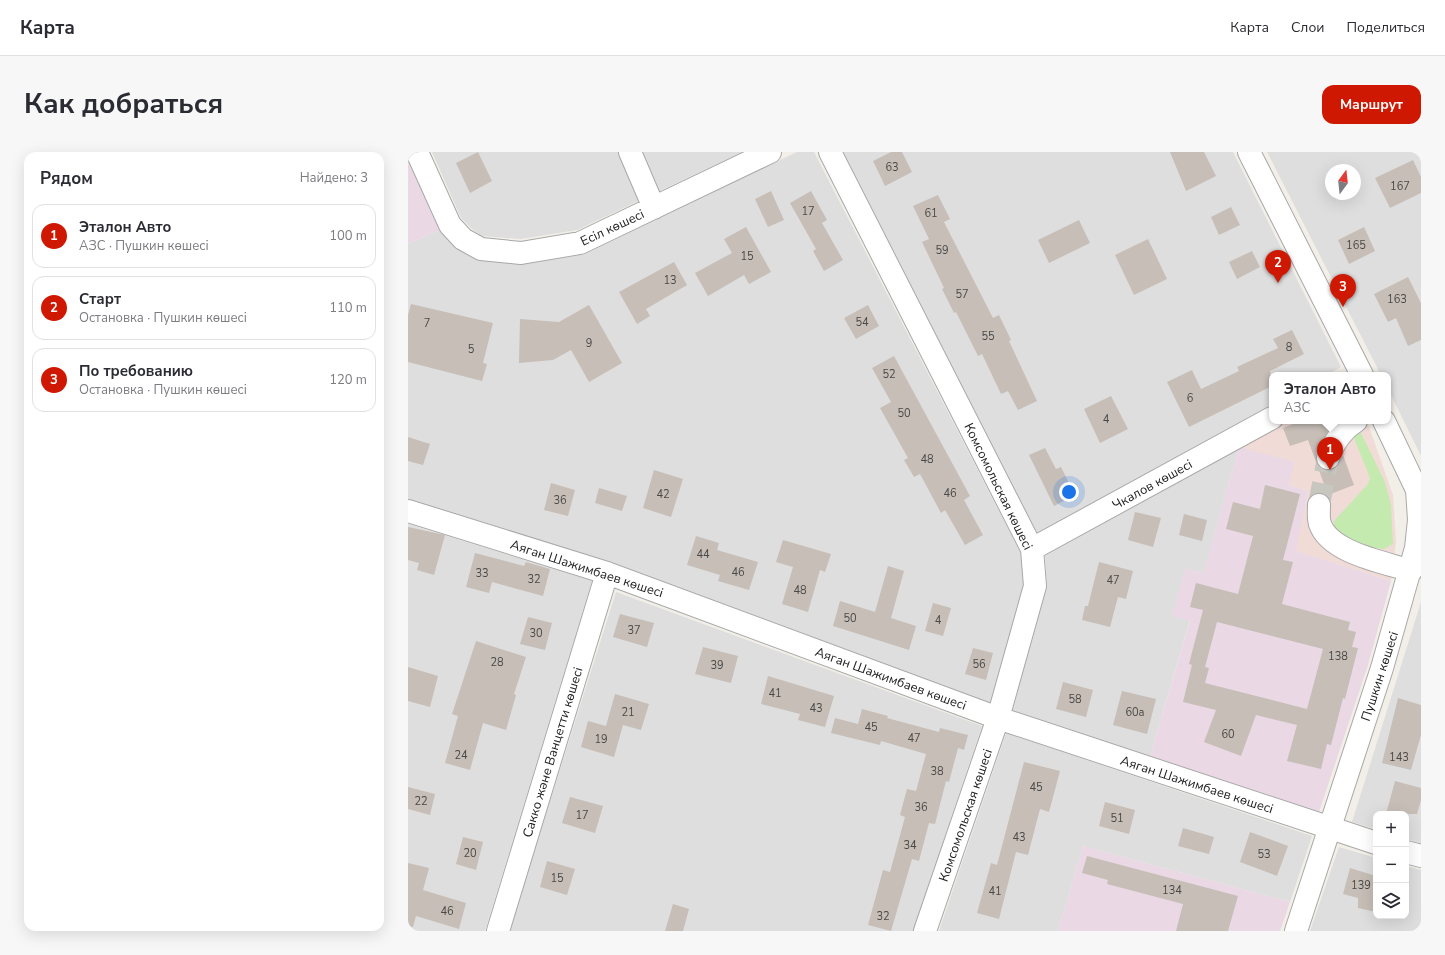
<!DOCTYPE html>
<html lang="ru">
<head>
<meta charset="utf-8">
<style>
  :root { --surface:#fff; --page:#f7f7f7; --text:#2b2b33; --muted:#7c7c81; --line:#e1e1e2; --accent:#cf1802 }
  body { margin:0; font-family:"Nunito Sans",sans-serif; background:var(--page); color:var(--text) }
  .controls { position:absolute; right:12px; bottom:12px; display:grid; overflow:hidden; border-radius:8px; box-shadow:0 4px 16px #0002 }
  .controls button { width:36px; height:36px; display:grid; place-items:center; padding:0; border:0; border-bottom:1px solid var(--line); background:var(--surface); color:var(--text); font:20px sans-serif }
  .compass { position:absolute; left:917px; top:12px; width:36px; height:36px; border-radius:50%; background:var(--surface); box-shadow:0 4px 16px #0002; rotate:15deg }
  .you { position:absolute; left:661px; top:340px; width:14px; height:14px; margin:-10px; border:3px solid #fff; border-radius:50%; background:#1a73e8; box-shadow:0 0 0 6px #1a73e833 }
  .badge { display:grid; place-items:center; width:26px; height:26px; border-radius:50%; background:var(--accent); color:#fff; font-size:13px; font-weight:700 }
  .pin { position:absolute; translate:-50% -33px; filter:drop-shadow(0 1px 2px #0008) }
  .pin::after { content:''; position:absolute; top:21px; width:14px; height:12px; background:inherit; clip-path:polygon(0 0,100% 0,50% 100%) }
  .popup { position:absolute; left:861px; top:220px; width:122px; height:52px; box-sizing:border-box; display:grid; place-content:center; border-radius:8px; background:var(--surface); filter:drop-shadow(0 1px 3px #0005); font-size:13px; white-space:nowrap; color:var(--muted) }
  .popup b { font-size:15px; color:var(--text) }
  .popup::after { content:''; position:absolute; left:50%; top:100%; margin-left:-8px; border:8px solid transparent; border-top-color:var(--surface) }
  .list { margin:0; padding:0; list-style:none }
  h2 { display:flex; justify-content:space-between; align-items:center; height:52px; margin:0; padding:0 16px; font-size:17px }
  h2 small { font-size:13px; font-weight:400; color:var(--muted) }
  .list li { display:grid; grid-template-columns:26px 1fr auto; gap:12px; align-items:center; box-sizing:border-box; height:64px; margin:0 8px 8px; padding:0 8px; border:1px solid var(--line); border-radius:12px }
  .list b { display:block; font-size:15px; white-space:nowrap }
  .list p { margin:0; font-size:13px; white-space:nowrap; color:var(--muted) }
  .list em { font-size:13px; font-style:normal; color:var(--muted) }
  .icon { flex:none; width:22px; height:22px; fill:none; stroke:currentColor; stroke-width:2; stroke-linecap:round; stroke-linejoin:round }
  .map { position:relative; flex:none; width:1013px; height:779px; overflow:hidden; border-radius:12px }
  header { display:flex; align-items:center; gap:24px; box-sizing:border-box; height:56px; padding:0 20px; background:var(--surface); border-bottom:1px solid var(--line) }
  header strong { font-size:19px }
  nav { display:flex; gap:22px; margin-inline-start:auto; font-size:14px }
  .intro { display:flex; align-items:center; justify-content:space-between; box-sizing:border-box; height:96px; padding:0 24px }
  h1 { margin:0; font-size:28px }
  .button { padding:10px 18px; border-radius:12px; background:var(--accent); color:#fff; font-size:14px; font-weight:700 }
  main { display:flex; gap:24px; padding:0 24px }
  aside { flex:1; background:var(--surface); border-radius:12px; box-shadow:0 4px 16px #0002 }
  .map>svg:first-child { display:block }
  .residential { fill:#dfdede; fill-rule:evenodd }
  .commercial { fill:#f1dbd7 }
  .industrial { fill:#ead9e5 }
  .grass { fill:#c5eaaf }
  .building { fill:#c6beb7; fill-rule:evenodd }
  .lines { fill:none; stroke-linecap:round; stroke-linejoin:round }
  .minor-tunnel { stroke:#c7c6bf; stroke-width:22; stroke-dasharray:22 11; stroke-linecap:butt }
  .minor-casing { stroke:#a8a8a8; stroke-width:24 }
  .minor { stroke:#fff; stroke-width:22 }
  .labels { text-anchor:middle; stroke-width:3; stroke-linejoin:round; paint-order:stroke }
  .number-label { font-size:11px; fill:#4a4846 }
  .street-label { font-size:13px; fill:#212121; stroke:#fff }
</style>
</head>
<body>
<header>
<strong>Карта</strong>
<nav><a>Карта</a><a>Слои</a><a>Поделиться</a></nav>
</header>
<div class="intro"><h1>Как добраться</h1><a class="button">Маршрут</a></div>
<main>
<aside>
<h2>Рядом<small>Найдено: 3</small></h2>
<ul class="list">
<li><span class="badge">1</span><div><b>Эталон Авто</b><p>АЗС · Пушкин көшесі</p></div><em>100 m</em></li>
<li><span class="badge">2</span><div><b>Старт</b><p>Остановка · Пушкин көшесі</p></div><em>110 m</em></li>
<li><span class="badge">3</span><div><b>По требованию</b><p>Остановка · Пушкин көшесі</p></div><em>120 m</em></li>
</ul>
</aside>
<div class="map">
<svg width="1013" height="779" viewBox="0 0 1013 779">
  <rect width="100%" height="100%" fill="#f1efe7"/>
  <!-- residential -->
  <path class="residential" d="M24,0H334L169,78L113,87L74,84L64,77L53,66Z
    M389,0H406L613,402L616,433L583,552L204,410L0,348V92L32,78L48,96L69,106L114,112L177,102Z
    M435,0H825L933,215L919,223H864V253L630,383Z
    M859,0H1013V304L980,237V223H973ZM923,18H947V42H923Z
    M831,295L796,421L777,417L782,468L741,608L602,561L639,434L637,403Z
    M0,372L184,429L77,779H0Z
    M208,440L574,574L505,779H101Z
    M1013,450V691L998,687V662H968V677L944,670Z
    M598,581L904,684L882,750L675,694L650,779H531Z
    M931,695L968,706V764H998V714L1013,718V779H902Z"/>
  <!-- commercial -->
  <path class="commercial" d="M878,269H959L985,343L988,390L983,429L887,399L900,339L879,333L831,295Z"/>
  <!-- industrial -->
  <path class="industrial" d="M0,6L32,78L0,92Z
    M831,295L887,310L880,333L900,339L888,399L983,429L960,513L910,663L741,608L782,469L764,464L777,417L796,420Z
    M675,694L882,750L872,779H650Z"/>
  <!-- grass -->
  <path class="grass" d="M949,280L953,281L977,330L983,353L985,392L976,397C962,396 921,391 926,369L960,332L962,326L946,286Z"/>
  <!-- building -->
  <path class="building" d="M70,0L84,29L62,41L48,11Z
    M483,0H494L504,20L477,34L465,9Z
    M762,0H796L808,24L778,39Z
    M1005,8L1013,25V41L982,56L967,26Z
    M363,39L376,68L360,75L347,47Z
    M403,39L419,68L414,71L435,108L416,119L405,99L408,97L382,51Z
    M530,43L542,67L536,70L585,166L591,163L603,188L601,189L629,249L610,258L600,239L593,242L574,202L570,204L548,160L546,161L534,137L536,136L514,90L521,87L505,54Z
    M823,55L832,73L811,83L803,65Z
    M671,68L682,91L641,111L630,88Z
    M338,75L363,120L341,132L336,123L300,144L287,121L324,101L316,87Z
    M956,75L967,99L941,112L930,88Z
    M740,87L759,127L726,143L707,103Z
    M844,99L852,115L829,127L821,110Z
    M266,110L279,133L238,157L242,164L229,172L211,140Z
    M1000,125L1013,151V188L1000,194L988,166L980,170L966,142Z
    M3,152L85,171L75,211L79,212L74,229L0,210V163Z
    M181,153L214,211L181,230L163,198L145,208L111,211L112,167L151,170Z
    M460,153L471,174L448,187L436,166Z
    M884,178L896,202L862,219L864,234L781,275L759,230L784,218L793,237L831,219L829,215L870,196L865,187Z
    M486,204L562,344L556,348L575,383L557,393L537,358L533,361L512,322L506,325L496,308L500,306L472,256L483,250L464,216Z
    M703,244L720,277L692,291L676,257Z
    M892,269H923L924,273L913,290L908,302V308L911,314L915,318H922L928,315L935,303L946,333L920,343L900,288L882,294L875,276Z
    M0,285L22,292L15,313L0,309Z
    M637,296L648,317L653,315L667,343L646,354L621,303Z
    M246,318L275,327L263,365L235,356Z
    M143,331L167,338L160,364L136,358Z
    M857,333L892,342L875,408L885,410L874,452L942,470L940,478L948,480L944,495L950,496L937,547L935,546L923,593L919,592L913,617L879,609L889,573L848,563L833,604L796,590L808,558L775,550L784,513L781,512L795,458L782,455L788,431L830,442L845,384L818,377L825,350L852,357ZM809,470L915,497L899,557L797,531L801,516L797,515Z
    M191,336L219,344L214,359L187,351Z
    M727,360L753,366L745,395L720,388Z
    M776,362L799,368L794,389L771,383Z
    M0,375L37,383L26,423L9,418L11,411L0,408Z
    M288,384L311,391L309,398L350,410L341,438L310,429L312,423L279,413Z
    M375,388L423,402L417,420L412,418L400,460L374,452L385,415L368,410Z
    M67,401L116,414L118,410L142,417L135,444L84,430L81,441L58,435Z
    M691,410L725,419L718,447L710,445L702,475L674,468L677,454H680Z
    M480,414L496,419L483,466L508,474L501,498L425,474L432,449L467,460Z
    M525,451L543,456L535,484L517,479Z
    M212,462L246,471L239,495L205,485Z
    M120,465L144,471L137,498L112,492Z
    M68,489L118,505L106,542L108,543L98,578L75,571L62,618L37,611L50,564L44,562Z
    M295,495L330,504L323,531L287,522Z
    M565,496L585,501L578,528L557,522Z
    M0,515L30,524L22,555L0,549Z
    M360,524L426,544L417,575L390,568L392,562L353,552Z
    M655,530L685,538L678,565L648,557Z
    M714,539L748,547L739,582L705,573Z
    M207,542L241,552L233,578L215,573L206,605L173,595L180,569L198,574Z
    M990,546L1013,553V583L1003,618L974,611Z
    M454,557L480,564L479,566L531,580L532,576L560,583L556,598L550,596L541,630L538,629L527,672L521,671L511,709L504,707L483,779L460,773L475,718L482,720L497,665L492,663L499,637L508,639L518,602L473,589L472,593L423,581L427,566L450,572Z
    M616,610L652,619L641,660L632,657L620,703L608,700L591,767L569,761L583,711L589,713Z
    M987,629L1013,636V648L1009,662H978Z
    M0,635L27,642L22,663L0,657Z
    M162,645L195,654L187,681L154,671Z
    M697,650L727,658L721,682L691,674Z
    M775,676L806,685L801,702L770,694Z
    M842,680L880,694L869,724L832,710Z
    M55,685L75,690L68,718L48,712Z
    M679,704L830,744L820,779H768L775,752L699,732L700,728L674,721Z
    M139,709L167,717L159,743L132,735Z
    M0,711L21,716L15,738L58,751L51,777L8,764L5,775L0,774Z
    M942,716L968,724V760L950,756V746L935,742Z
    M265,752L281,757L275,779H257Z"/>
  <g class="lines">
    <!-- minor-tunnel -->
    <path class="minor-tunnel" d="M911,353L920,306"/>
    <defs>
      <path id="minor" d="M9,0L42,73L55,87L73,97L113,101L172,91L362,0
        M222,0L246,56
        M422,0L624,397L627,434L590,566L517,779
        M841,0L954,223
        M920,306C925,291 934,278 948,269
        M911,353C911,359 910,366 912,372C922,401 976,410 1003,419
        M0,359L199,421L590,566L968,691
        M624,397L864,266
        M998,700L1013,704
        M90,779L199,421
        M888,779L974,516L1008,396L1011,368L1009,338L976,269"/>
    </defs>
    <!-- minor casing -->
    <use href="#minor" class="minor-casing"/>
    <!-- minor -->
    <use href="#minor" class="minor"/>
  </g>
  <g class="labels">
    <!-- number labels -->
    <g class="number-label">
      <text x="484" y="19">63</text>
      <text x="992" y="38">167</text>
      <text x="400" y="63">17</text>
      <text x="523" y="65">61</text>
      <text x="948" y="97">165</text>
      <text x="534" y="102">59</text>
      <text x="339" y="108">15</text>
      <text x="262" y="132">13</text>
      <text x="554" y="146">57</text>
      <text x="989" y="151">163</text>
      <text x="454" y="174">54</text>
      <text x="19" y="175">7</text>
      <text x="580" y="188">55</text>
      <text x="181" y="195">9</text>
      <text x="881" y="199">8</text>
      <text x="63" y="201">5</text>
      <text x="481" y="226">52</text>
      <text x="782" y="250">6</text>
      <text x="496" y="265">50</text>
      <text x="698" y="271">4</text>
      <text x="519" y="311">48</text>
      <text x="542" y="345">46</text>
      <text x="255" y="346">42</text>
      <text x="152" y="352">36</text>
      <text x="295" y="406">44</text>
      <text x="330" y="424">46</text>
      <text x="74" y="425">33</text>
      <text x="126" y="431">32</text>
      <text x="705" y="432">47</text>
      <text x="392" y="442">48</text>
      <text x="442" y="470">50</text>
      <text x="530" y="472">4</text>
      <text x="226" y="482">37</text>
      <text x="128" y="485">30</text>
      <text x="930" y="508">138</text>
      <text x="89" y="514">28</text>
      <text x="571" y="516">56</text>
      <text x="309" y="517">39</text>
      <text x="367" y="545">41</text>
      <text x="667" y="551">58</text>
      <text x="408" y="560">43</text>
      <text x="220" y="564">21</text>
      <text x="727" y="564">60а</text>
      <text x="463" y="579">45</text>
      <text x="820" y="586">60</text>
      <text x="506" y="590">47</text>
      <text x="193" y="591">19</text>
      <text x="53" y="607">24</text>
      <text x="991" y="609">143</text>
      <text x="529" y="623">38</text>
      <text x="628" y="639">45</text>
      <text x="13" y="653">22</text>
      <text x="513" y="659">36</text>
      <text x="174" y="667">17</text>
      <text x="709" y="670">51</text>
      <text x="611" y="689">43</text>
      <text x="502" y="697">34</text>
      <text x="62" y="705">20</text>
      <text x="856" y="706">53</text>
      <text x="149" y="730">15</text>
      <text x="953" y="737">139</text>
      <text x="764" y="742">134</text>
      <text x="587" y="743">41</text>
      <text x="39" y="763">46</text>
      <text x="475" y="768">32</text>
    </g>
    <!-- street labels -->
    <g class="street-label">
      <text transform="translate(204 75) rotate(-25)" y="5">Есіл көшесі</text>
      <text transform="translate(744 332) rotate(-29)" y="5">Чкалов көшесі</text>
      <text transform="translate(591 334) rotate(64)" y="5">Комсомольская көшесі</text>
      <text transform="translate(179 416) rotate(18)" y="5">Аяган Шажимбаев көшесі</text>
      <text transform="translate(971 524) rotate(-72)" y="5">Пушкин көшесі</text>
      <text transform="translate(483 526) rotate(20)" y="5">Аяган Шажимбаев көшесі</text>
      <text transform="translate(144 600) rotate(-73)" y="5">Сакко және Ванцетти көшесі</text>
      <text transform="translate(789 632) rotate(18)" y="5">Аяган Шажимбаев көшесі</text>
      <text transform="translate(557 663) rotate(-71)" y="5">Комсомольская көшесі</text>
    </g>
  </g>
</svg>
<div class="controls">
<button>+</button>
<button>−</button>
<button><svg class="icon" aria-label="layers" viewBox="0 0 24 24"><path d="M12 4l9 5-9 5-9-5zM3 14l9 5 9-5"/></svg></button>
</div>
<svg class="compass" viewBox="-18 -18 36 36"><path d="M0-13l5 13h-10z" fill="#e53935"/><path d="M0 13l5-13h-10z" fill="#7c7c81"/></svg>
<div class="you"></div>
<div class="pin badge" style="left:922px;top:318px">1</div>
<div class="popup"><b>Эталон Авто</b>АЗС</div>
<div class="pin badge" style="left:870px;top:131px">2</div>
<div class="pin badge" style="left:935px;top:155px">3</div>
</div>
</main>
</body>
</html>
